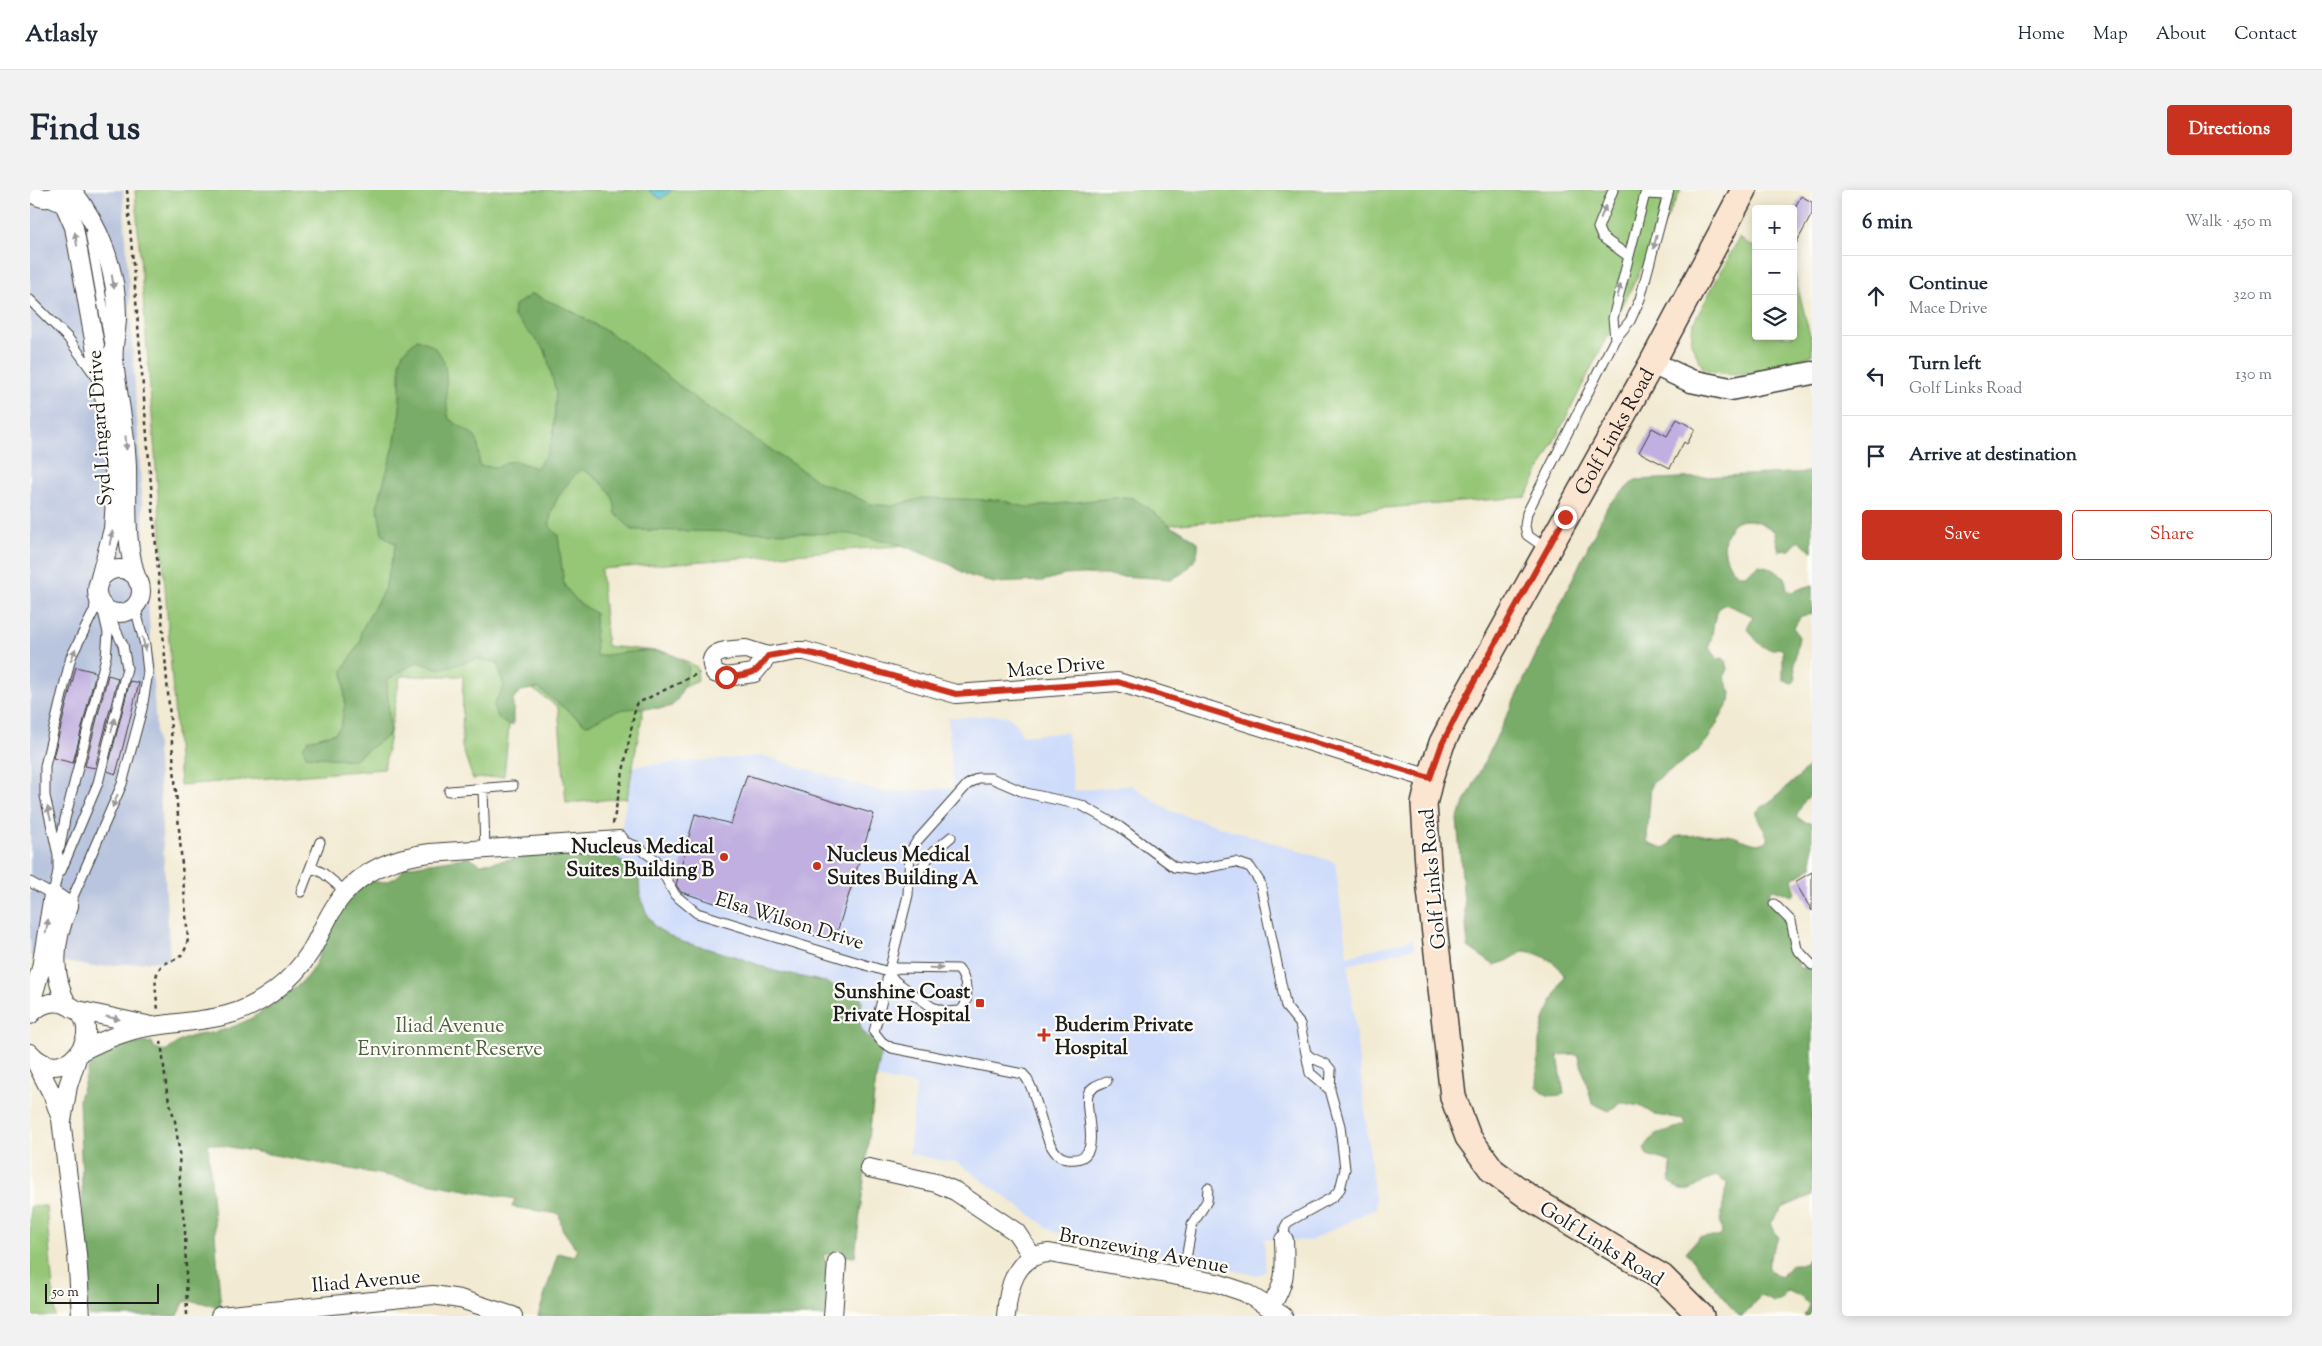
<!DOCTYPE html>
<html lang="en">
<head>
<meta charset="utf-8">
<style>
  :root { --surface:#fff; --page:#f2f2f3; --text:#1f2937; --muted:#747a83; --line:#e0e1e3; --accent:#c8321e }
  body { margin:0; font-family:"Sorts Mill Goudy",serif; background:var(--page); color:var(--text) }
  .controls { position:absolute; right:15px; top:15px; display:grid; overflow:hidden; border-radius:5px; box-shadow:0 2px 12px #0003 }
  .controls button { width:45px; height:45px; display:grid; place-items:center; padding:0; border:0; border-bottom:1px solid var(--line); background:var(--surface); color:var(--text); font:25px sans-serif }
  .scale { position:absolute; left:15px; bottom:12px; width:114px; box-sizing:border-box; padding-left:5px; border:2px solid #1c1c1c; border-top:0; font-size:14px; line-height:18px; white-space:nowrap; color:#1c1c1c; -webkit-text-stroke:4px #fdfcf7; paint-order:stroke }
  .stop { position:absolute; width:15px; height:15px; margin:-11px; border:4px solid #c8321e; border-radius:50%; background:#fff }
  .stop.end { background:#c8321e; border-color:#fff; box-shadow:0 1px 5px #0008 }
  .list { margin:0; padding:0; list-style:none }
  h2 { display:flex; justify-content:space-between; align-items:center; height:65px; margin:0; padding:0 20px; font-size:21px }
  h2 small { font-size:16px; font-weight:400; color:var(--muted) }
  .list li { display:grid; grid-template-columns:32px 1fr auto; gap:15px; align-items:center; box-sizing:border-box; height:80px; padding:0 20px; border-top:1px solid var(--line) }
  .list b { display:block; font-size:19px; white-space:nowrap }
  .list p { margin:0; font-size:16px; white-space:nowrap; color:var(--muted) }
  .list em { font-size:16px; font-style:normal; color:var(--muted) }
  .actions { display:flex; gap:10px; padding:15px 20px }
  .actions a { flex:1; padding:11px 0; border:1px solid var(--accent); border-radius:5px; text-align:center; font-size:18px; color:var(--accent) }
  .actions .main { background:var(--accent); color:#fff }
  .icon { flex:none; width:28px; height:28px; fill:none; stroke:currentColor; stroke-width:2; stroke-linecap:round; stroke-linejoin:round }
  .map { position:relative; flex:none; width:1782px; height:1126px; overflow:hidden; border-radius:5px }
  header { display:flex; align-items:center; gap:30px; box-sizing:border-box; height:70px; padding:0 25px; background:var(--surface); border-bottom:1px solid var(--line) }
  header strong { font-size:24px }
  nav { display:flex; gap:28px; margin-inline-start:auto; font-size:18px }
  .intro { display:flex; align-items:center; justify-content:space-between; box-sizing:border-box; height:120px; padding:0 30px }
  h1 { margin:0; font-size:35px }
  .button { padding:12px 22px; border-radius:5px; background:var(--accent); color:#fff; font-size:18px; font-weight:700 }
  main { display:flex; gap:30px; padding:0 30px }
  aside { flex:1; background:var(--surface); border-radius:5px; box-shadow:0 2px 12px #0003 }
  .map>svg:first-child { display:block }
  .built { fill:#cedbfa }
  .industrial { fill:#b9c5de }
  .green { fill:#96c777; stroke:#59724a }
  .forest { fill:#78ac68; stroke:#4a6442 }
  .water { fill:#57c2d2; stroke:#3a6f77 }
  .building { fill:#c0afe0 }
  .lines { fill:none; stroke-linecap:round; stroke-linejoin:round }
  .service-casing { stroke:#3c3b37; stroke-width:11 }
  .minor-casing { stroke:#3c3b37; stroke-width:20 }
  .tertiary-casing { stroke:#3c3b37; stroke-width:25 }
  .secondary-casing { stroke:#3c3b37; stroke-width:28 }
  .path { stroke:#3c3b37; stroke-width:2.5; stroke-dasharray:4 4; stroke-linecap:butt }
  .service { stroke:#fff; stroke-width:9 }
  .minor { stroke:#fff; stroke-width:18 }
  .tertiary { stroke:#fff; stroke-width:22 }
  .secondary { stroke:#fce5d0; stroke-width:25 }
  .oneway { fill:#999 }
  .route { stroke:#c8321e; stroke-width:6 }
  .poi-dot { fill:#c8321e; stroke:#fdfcf7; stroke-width:2 }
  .labels { text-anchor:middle; stroke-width:4.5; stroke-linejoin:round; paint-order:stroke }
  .street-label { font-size:20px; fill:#1c1c1c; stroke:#fdfcf7 }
  .poi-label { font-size:20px; font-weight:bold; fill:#1c1c1c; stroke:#fdfcf7; text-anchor:end }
  .park-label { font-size:20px; fill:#4d6040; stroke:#fdfcf7 }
</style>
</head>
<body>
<header>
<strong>Atlasly</strong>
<nav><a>Home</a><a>Map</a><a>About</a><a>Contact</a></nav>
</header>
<div class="intro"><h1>Find us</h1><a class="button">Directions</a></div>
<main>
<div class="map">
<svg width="1782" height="1126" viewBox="0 0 1782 1126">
  <rect width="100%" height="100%" fill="#fdfcf7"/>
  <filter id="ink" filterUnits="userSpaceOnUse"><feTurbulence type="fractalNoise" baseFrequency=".02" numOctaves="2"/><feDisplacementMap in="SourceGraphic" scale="10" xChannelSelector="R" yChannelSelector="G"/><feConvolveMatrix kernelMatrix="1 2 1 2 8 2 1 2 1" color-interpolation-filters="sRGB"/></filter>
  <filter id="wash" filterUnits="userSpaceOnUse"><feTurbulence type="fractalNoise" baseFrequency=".0096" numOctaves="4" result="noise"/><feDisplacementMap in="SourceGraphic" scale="20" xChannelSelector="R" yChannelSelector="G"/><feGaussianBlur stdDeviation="1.12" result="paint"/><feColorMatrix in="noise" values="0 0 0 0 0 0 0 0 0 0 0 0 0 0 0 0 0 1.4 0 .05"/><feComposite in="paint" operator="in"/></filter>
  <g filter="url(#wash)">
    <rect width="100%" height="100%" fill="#f2ead2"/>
    <!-- built -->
    <path class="built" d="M966,525L977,526L987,534L991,546L1037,542L1044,601L1101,595L1141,621L1305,672L1317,766L1383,749L1384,758L1318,775L1346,1018L1280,1051L1234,1049L1236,1080L1231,1084L1225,1085L1024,1042L928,973L879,964L886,895L846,888L560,801L603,576L734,566L855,603L923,598L918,528Z"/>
    <!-- industrial -->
    <path class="industrial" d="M0,0H93L140,770L63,777L0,766Z"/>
    <!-- green -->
    <path class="green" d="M105,0H1651L1496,307L571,379L577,456L637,462L667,477L668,491L614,516L597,608L536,613L528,517L484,486L474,586L443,589L432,557L433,486H370L354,579L150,595Z
      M1709,48L1726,58V146H1763V78L1782,154V165C1750,175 1706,193 1673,178L1661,153L1663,134Z
      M0,1016H16L25,1126H0Z"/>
    <!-- forest -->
    <path class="forest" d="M502,104L542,121L594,152L674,215L791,293L812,300L840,314L862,316L893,308L969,310C980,311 988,317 1000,317L1093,307L1103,308L1121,320L1143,338L1152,341L1168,352C1170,369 1157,383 1141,389L1055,384L1034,385L1013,391L964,393L937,385L921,375L869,354L819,344L602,340L585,323C587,302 568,289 551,279C537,293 518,316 520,337L528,345L534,395L548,412L565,423L566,466C593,464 641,451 659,478C644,531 642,515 596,519C581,521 570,530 556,535L508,498L491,501L483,509V535C472,536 461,522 465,512C467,507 471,502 474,497L468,473L448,469L410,479L387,472L357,490L360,544L323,570L276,566L273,557L278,550L305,543L311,536L315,513L313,480L331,451V441L355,398L366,353L358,350L352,343L347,316L364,256L370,219V171L373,162L387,149C429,161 411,197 419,229C447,248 449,241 449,276L469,277L477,272L486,271L506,278L517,264L523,246L526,202L515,160L483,125L484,116Z
      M1782,282V362L1769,350L1760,360L1749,361L1744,341C1694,305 1680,367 1710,385H1715L1729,375L1738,377L1755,387L1757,400L1761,402L1782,395V424L1771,426L1764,438L1769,447L1764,474L1766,488L1764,492L1761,493L1753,489V460L1749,458C1732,463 1727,450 1717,438L1723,426L1695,414L1691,415C1682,427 1684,443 1679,457L1688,469L1693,468L1696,471L1698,479L1694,487L1701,503L1700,511L1678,549L1669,560L1621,594L1617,650L1619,654C1635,659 1635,660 1645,647L1650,646C1665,646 1682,643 1697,645C1711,646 1725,660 1738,650C1736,639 1726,633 1727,621C1748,606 1765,591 1782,573V604L1775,610L1766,626L1774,632L1782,633V677L1762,689L1766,703L1762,706L1744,699L1740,701V711L1760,738L1769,778L1782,777V1005L1754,1017L1740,1033L1749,1048L1741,1063L1738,1079L1751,1087L1762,1074H1774L1778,1069L1782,1071V1126H1774L1779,1115L1774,1109L1757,1100L1750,1111L1744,1112L1732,1106C1724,1110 1720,1120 1713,1126H1709L1656,1062L1669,1047H1689L1692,1043L1690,1032L1697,993L1686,986C1668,991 1659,1012 1640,992L1641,972L1617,965L1614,959C1625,940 1636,941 1656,935L1654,929L1625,925L1610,916L1595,913L1589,914L1579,921L1562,913L1549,867L1544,864L1528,865L1534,904C1522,907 1514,907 1507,896L1509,851L1515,827L1534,786C1529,772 1507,762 1494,761L1477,771L1464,775L1438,757L1427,629L1578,315L1605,290Z
      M550,661L586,667L609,687L610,706L615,720L625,737L638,745L653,752L708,767L744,781L795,792L832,809C832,818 828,826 830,834C832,847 847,849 852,859L846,888L825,1067L793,1064C803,1091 806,1098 794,1126H508L528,1063L539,1066L546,1065L547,1060L532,1039L529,1024L482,1017L485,1009L178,953L191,1120C177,1114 170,1110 154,1112L148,1126H59L56,1103L49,909L59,877L68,864L80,857L122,852L125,859L137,861C160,840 170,848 196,839C222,831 243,815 265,798C291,777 291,754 305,727C313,711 326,702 339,691C354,694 367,691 375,677L439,667L450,674L529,662Z"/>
    <!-- water -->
    <path class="water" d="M618,0H642L631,9Z"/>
    <g id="blocks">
      <!-- building -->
      <path class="building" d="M1771,6L1782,12V24L1763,59V21Z
        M1647,229L1665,239L1657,254L1654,252L1640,278L1609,262L1622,238L1637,246Z
        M46,477L66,482L43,573L23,568Z
        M78,485L88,488L65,578L55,576Z
        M100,491L109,493L86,584L77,581Z
        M717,585L844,624L804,752L651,702L646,695L665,624L701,634Z
        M1782,682V721L1765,692Z"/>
    </g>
  </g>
  <g filter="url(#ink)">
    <use href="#blocks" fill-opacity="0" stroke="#3c3b37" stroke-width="1"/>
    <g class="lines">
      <defs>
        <path id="service" d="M1583,0L1568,38L1572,47L1598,66
          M60,43L79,150
          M0,110L38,148L65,185
          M1585,149L1583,128L1615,4L1637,5
          M1517,359L1497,345L1495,336L1497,323L1585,149L1600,131L1610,109L1639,0
          M453,599L455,659
          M419,601L483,596
          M589,650L606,656L626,670L645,705L667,723L858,782L865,791L902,817L916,822L930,821C941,814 937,788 928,779L868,778L858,782
          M30,657L35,629L76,467L78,443L73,421
          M281,677L293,683L316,702
          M31,681L68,593L97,478L93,455L75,417
          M0,692L23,705L28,681V665L15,606V576L41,467L64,421L67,402
          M879,694L903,662L921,647
          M271,702L290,652
          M1744,714L1761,731L1767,759L1782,775
          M39,716L92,594L112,519L118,482L115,455L107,425L110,406
          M1077,891C1070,894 1061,896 1058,904C1053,922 1077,974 1037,969C1011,966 1011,902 993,884L862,858L852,852L844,842L878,705L880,662L887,651L937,595L948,588H961L996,603L1051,615L1090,637L1144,677L1164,680L1205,672L1220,677L1230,692L1256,817L1270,834L1280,883L1300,900
          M1254,1050L1255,1037L1258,1032L1303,1007L1310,999L1315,979L1310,936L1300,900L1301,880L1296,874L1282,868L1277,864
          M1153,1086L1162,1035L1177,1011L1178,998"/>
        <path id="minor" d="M42,0C70,36 87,81 87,126C87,142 82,157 84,172C88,207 96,241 97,277C98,317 94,354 108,392
          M0,1C10,10 20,11 30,2
          M21,8L34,14L44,37L78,229L86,295L83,339L68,395
          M67 401a22 22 0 1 1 44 0a22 22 0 1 1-44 0Z
          M716,459L738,466L724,483L696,487L685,483C672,459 700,460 716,459Z
          M738,466L766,461H775L926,504L1088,492L1400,589
          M0,817L11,778L23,705L39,716C24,749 21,784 38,816
          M43,819L117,835
          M0,825C8,816 19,811 31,813C86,825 39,907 0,863
          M50,862C73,850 98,839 124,836C169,829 204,832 243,802C258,791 271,777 281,761C292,742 299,721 313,705C335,679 367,667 400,663L589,650
          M2,865L23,906L31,929L47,1064L51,1126
          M32,931L38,896L48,865
          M839,978L906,993L925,1001L986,1042L1002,1066
          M1240,1117C1257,1093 1255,1078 1254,1050
          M190,1126L403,1105L430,1109L483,1126
          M803,1126L807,1072
          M976,1126C978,1098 985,1065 1019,1063L1187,1093L1214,1102L1253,1126"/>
        <path id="tertiary" d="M1622,173L1661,191L1700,199L1782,183"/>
        <g id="secondary">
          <path id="s1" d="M1671,1126L1632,1087L1500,1008L1463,981L1438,947L1423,907L1399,690L1394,614L1400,589L1412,553L1433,512L1622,173L1714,0"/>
        </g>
      </defs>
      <!-- service casing -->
      <use href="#service" class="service-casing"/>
      <!-- minor casing -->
      <use href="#minor" class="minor-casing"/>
      <!-- tertiary casing -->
      <use href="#tertiary" class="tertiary-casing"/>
      <!-- secondary casing -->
      <use href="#secondary" class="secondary-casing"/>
      <!-- path -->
      <path class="path" d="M97,0L158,749C153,778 136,765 128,781C123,792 127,809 128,820
        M583,634L606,514L669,483
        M131,851L137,903L145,931L149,959L150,997L155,1040L157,1126"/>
      <!-- service -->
      <use href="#service" class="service"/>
      <!-- minor -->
      <use href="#minor" class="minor"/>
      <!-- tertiary -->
      <use href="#tertiary" class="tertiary"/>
      <!-- secondary -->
      <use href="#secondary" class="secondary"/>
    </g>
    <!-- one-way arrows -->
    <defs><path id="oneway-solid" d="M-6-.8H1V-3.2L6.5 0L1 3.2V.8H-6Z" transform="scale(1.25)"/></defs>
    <g class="oneway">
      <use href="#oneway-solid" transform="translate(1573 22) rotate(-68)"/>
      <use href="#oneway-solid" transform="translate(46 49) rotate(-99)"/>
      <use href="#oneway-solid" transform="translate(1625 52) rotate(104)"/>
      <use href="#oneway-solid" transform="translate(83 92) rotate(80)"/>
      <use href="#oneway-solid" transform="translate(1589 101) rotate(-76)"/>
      <use href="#oneway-solid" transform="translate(96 253) rotate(86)"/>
      <use href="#oneway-solid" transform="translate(81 348) rotate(-78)"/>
      <use href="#oneway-solid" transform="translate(114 454) rotate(77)"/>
      <use href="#oneway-solid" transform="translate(43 465) rotate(-69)"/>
      <use href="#oneway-solid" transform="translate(83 535) rotate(-76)"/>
      <use href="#oneway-solid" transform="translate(85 611) rotate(112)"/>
      <use href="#oneway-solid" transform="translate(19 623) rotate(-105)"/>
      <use href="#oneway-solid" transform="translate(17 736) rotate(-80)"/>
      <use href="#oneway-solid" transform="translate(906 778) rotate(1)"/>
      <use href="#oneway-solid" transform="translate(83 828) rotate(12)"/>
    </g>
  </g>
  <g class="lines" filter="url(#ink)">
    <!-- route -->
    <path class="route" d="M696,487C719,485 725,486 738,466L766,461L784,464L926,504L1088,492L1400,588L1412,554L1433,512L1535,327"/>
  </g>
  <!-- markers -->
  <g class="poi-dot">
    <circle cx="694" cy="667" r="5"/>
    <circle cx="787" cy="676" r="5"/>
    <rect x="945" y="808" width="10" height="10" rx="2.5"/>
    <path d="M1011.5 837.5h5v5h5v5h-5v5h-5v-5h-5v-5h5z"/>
  </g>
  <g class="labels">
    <!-- street labels -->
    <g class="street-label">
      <text transform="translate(69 238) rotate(-94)" y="7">Syd Lingard Drive</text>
      <text dy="7" stroke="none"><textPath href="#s1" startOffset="1054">Golf Links Road</textPath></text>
      <text transform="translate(1026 476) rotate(-5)" y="7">Mace Drive</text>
      <text transform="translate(1402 689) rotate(-95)" y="7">Golf Links Road</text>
      <text transform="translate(760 730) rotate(17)" y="7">Elsa Wilson Drive</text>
      <text transform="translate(1572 1053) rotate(32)" y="7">Golf Links Road</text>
      <text transform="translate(1114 1060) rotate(11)" y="7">Bronzewing Avenue</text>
      <text transform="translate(336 1090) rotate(-5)" y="7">Iliad Avenue</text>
    </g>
    <!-- poi labels -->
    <g class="poi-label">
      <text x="684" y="663">Nucleus Medical<tspan x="684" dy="23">Suites Building B</tspan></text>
      <text x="797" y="671" text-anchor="start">Nucleus Medical<tspan x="797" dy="23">Suites Building A</tspan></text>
      <text x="940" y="808">Sunshine Coast<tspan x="940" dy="23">Private Hospital</tspan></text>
      <text x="1025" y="841" text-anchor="start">Buderim Private<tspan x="1025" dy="23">Hospital</tspan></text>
    </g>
    <!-- park labels -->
    <g class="park-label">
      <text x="420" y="842">Iliad Avenue<tspan x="420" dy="23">Environment Reserve</tspan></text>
    </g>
  </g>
</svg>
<div class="controls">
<button>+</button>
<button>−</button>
<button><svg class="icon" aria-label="layers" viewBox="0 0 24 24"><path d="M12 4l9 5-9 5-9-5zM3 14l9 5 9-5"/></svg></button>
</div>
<div class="scale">50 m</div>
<div class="stop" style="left:696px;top:487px"></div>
<div class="stop end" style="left:1535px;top:327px"></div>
</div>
<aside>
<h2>6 min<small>Walk · 450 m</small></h2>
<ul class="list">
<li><svg class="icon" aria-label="ahead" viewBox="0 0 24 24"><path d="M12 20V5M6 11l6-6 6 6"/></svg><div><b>Continue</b><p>Mace Drive</p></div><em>320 m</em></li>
<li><svg class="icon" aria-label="left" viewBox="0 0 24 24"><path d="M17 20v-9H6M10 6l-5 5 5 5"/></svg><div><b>Turn left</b><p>Golf Links Road</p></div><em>130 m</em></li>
<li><svg class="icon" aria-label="arrive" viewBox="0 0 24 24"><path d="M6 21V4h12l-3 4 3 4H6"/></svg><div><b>Arrive at destination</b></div></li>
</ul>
<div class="actions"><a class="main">Save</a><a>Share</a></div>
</aside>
</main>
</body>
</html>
